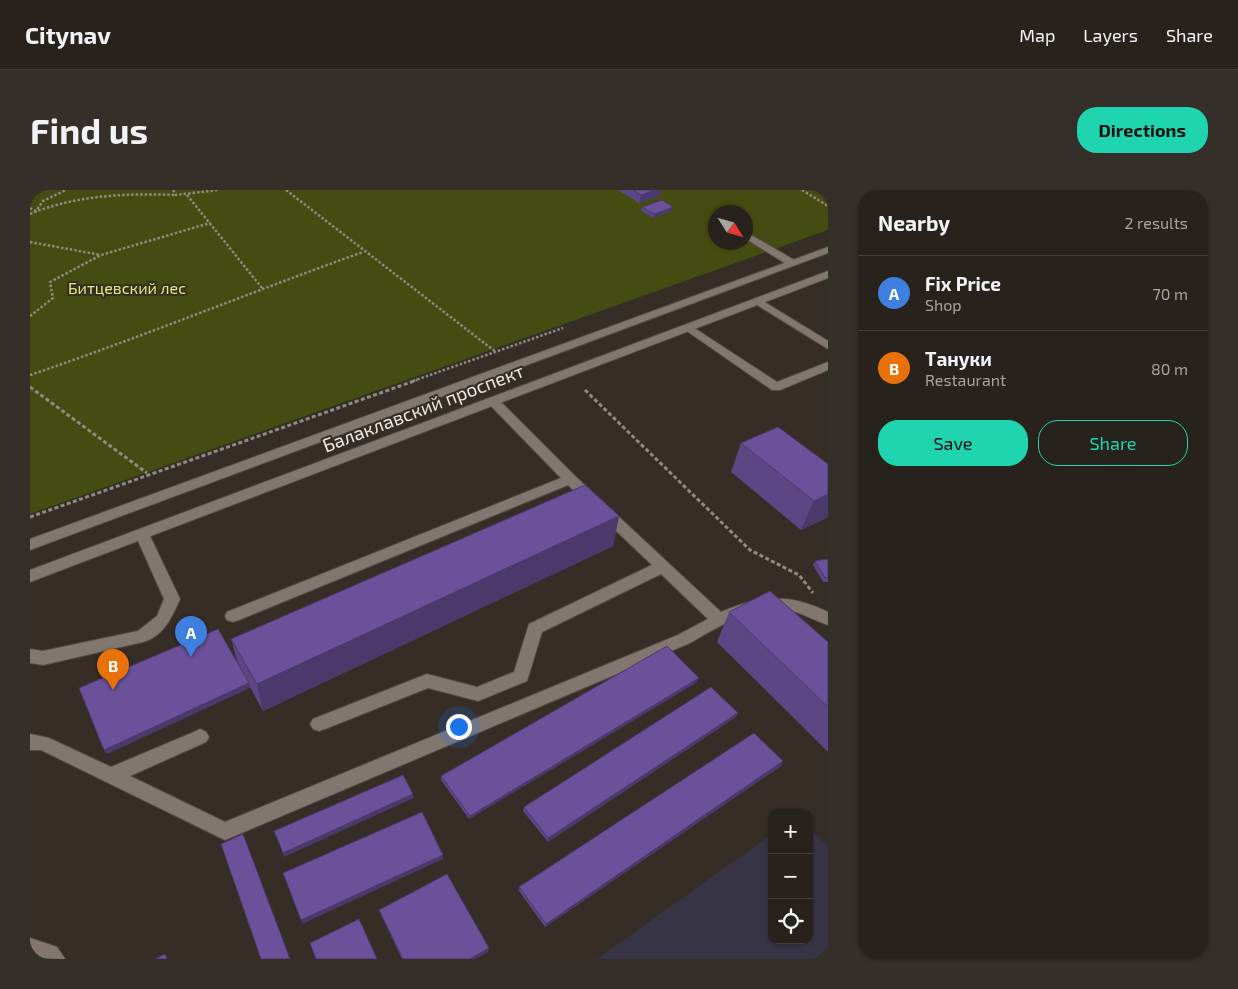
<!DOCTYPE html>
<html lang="en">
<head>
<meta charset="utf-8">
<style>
  :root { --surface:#28221c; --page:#342f29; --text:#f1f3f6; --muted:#a5a4a3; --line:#443f3b; --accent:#1ed5b0 }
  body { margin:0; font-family:"Exo 2",sans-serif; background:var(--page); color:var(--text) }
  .controls { position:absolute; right:15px; bottom:15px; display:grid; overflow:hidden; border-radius:10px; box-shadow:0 1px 4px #0004 }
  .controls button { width:45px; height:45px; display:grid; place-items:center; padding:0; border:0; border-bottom:1px solid var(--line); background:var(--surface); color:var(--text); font:25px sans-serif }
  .compass { position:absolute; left:678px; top:15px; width:45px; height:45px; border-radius:50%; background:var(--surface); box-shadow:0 1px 4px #0004; rotate:127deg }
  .you { position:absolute; left:428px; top:536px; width:18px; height:18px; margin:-12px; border:4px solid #fff; border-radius:50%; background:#1a73e8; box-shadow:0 0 0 8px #1a73e833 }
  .badge { display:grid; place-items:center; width:32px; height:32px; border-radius:50%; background:var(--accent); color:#fff; font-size:16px; font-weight:700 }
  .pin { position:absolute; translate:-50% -41px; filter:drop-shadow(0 1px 2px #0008) }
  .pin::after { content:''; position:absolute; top:26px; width:18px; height:15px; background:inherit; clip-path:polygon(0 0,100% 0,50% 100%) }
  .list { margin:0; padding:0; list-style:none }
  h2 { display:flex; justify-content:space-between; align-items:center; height:65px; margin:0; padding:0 20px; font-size:21px }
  h2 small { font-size:16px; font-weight:400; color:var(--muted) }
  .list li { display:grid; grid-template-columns:32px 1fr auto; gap:15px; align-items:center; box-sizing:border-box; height:75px; padding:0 20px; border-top:1px solid var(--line) }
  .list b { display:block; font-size:19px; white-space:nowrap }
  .list p { margin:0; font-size:16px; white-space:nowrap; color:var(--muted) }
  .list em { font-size:16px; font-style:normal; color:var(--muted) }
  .actions { display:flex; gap:10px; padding:15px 20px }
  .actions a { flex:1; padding:11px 0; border:1px solid var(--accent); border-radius:20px; text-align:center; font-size:18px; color:var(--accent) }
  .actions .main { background:var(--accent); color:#111 }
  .icon { flex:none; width:28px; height:28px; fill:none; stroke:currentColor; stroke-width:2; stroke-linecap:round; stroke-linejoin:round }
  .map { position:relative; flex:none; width:798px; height:769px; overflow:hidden; border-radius:20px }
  header { display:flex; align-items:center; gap:30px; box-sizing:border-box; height:70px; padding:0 25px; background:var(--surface); border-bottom:1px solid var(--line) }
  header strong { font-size:24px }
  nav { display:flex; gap:28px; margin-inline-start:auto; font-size:18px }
  .intro { display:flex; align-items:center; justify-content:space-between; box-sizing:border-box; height:120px; padding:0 30px }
  h1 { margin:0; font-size:35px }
  .button { padding:12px 22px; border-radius:20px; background:var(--accent); color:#111; font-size:18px; font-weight:700 }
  main { display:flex; gap:30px; padding:0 30px }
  aside { flex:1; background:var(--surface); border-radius:20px; box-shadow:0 1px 4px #0004 }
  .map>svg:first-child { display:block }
  .education { fill:#373445 }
  .green { fill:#454c11; fill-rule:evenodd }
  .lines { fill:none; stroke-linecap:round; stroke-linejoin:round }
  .lane-casing { stroke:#534b46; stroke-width:2 }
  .secondary-casing { stroke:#534b46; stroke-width:2 }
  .path-far1 { stroke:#918a84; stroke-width:2.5; stroke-dasharray:2.5 2; stroke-linecap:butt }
  .path { stroke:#918a84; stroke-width:3; stroke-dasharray:4 2.5; stroke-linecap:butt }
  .lane { fill:#81776f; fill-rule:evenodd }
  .secondary { fill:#81776f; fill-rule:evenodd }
  .wall { fill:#5c4684 }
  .shaded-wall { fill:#4b396c }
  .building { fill:#6b519a; stroke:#4b396c }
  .labels { text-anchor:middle; stroke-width:4; stroke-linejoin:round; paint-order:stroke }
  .far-park-label { font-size:16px; fill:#de7; stroke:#352d26 }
  .street-label { font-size:19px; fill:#ece6e1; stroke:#352d26 }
</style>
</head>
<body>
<header>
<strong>Citynav</strong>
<nav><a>Map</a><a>Layers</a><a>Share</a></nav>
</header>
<div class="intro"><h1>Find us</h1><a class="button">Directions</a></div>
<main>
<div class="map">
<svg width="798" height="769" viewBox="0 0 798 769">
  <rect width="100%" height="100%" fill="#352d26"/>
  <!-- education -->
  <path class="education" d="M779,638L798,657V769H567L742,644V750H779Z"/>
  <!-- green -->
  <path class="green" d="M0,0H798V40L0,324ZM686,22H716V52H686Z"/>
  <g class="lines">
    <defs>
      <path id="lane" d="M716,42L766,71L767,73L762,76L758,75L716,49Z
        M728,108L798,151V159L724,113L723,111L724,109Z
        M658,134L747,192L798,172V180L750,200H742L654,139L652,137Z
        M464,208L468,209L545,286L691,422C730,405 759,403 798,422V435C785,431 775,424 762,421C725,413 690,436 660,453L195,650L11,560H0V544L19,548L81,577L164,542L170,539L176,542L179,547L176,552L100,586L195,632L648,445L678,429L631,384L512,442L497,491L448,511L398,498L295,539L289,541L283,539L280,534L283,529L397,484L447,497L484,482L499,434L622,375L538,295L209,430L203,432L197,430L195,426L197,422L531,288L460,215L458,212L460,209Z
        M112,339L117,340L119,344L150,409C142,427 134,446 113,452L13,475L0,473V459L13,461L108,441L127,426L134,409L105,344L107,340Z
        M0,748L27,757L35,769L0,768Z"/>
      <path id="secondary" d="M798,57V63L0,360V349Z
        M798,81V88L0,392V380Z"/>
    </defs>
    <!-- lane casing -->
    <use href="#lane" class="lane-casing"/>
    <!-- secondary casing -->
    <use href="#secondary" class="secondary-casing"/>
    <!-- path-far1 -->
    <path class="path-far1" d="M143,0L146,5L188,0
      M256,0L466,162
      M772,0L798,16
      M157,5L232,98
      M0,18L6,21L13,11L36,0
      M0,24C45,5 98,3 146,5
      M0,52L71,65
      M0,126L23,108L20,92L71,65L180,33
      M0,185C112,147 221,102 333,62
      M383,191L533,138"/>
    <!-- path -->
    <path class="path" d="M0,197L117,283
      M555,200L720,360L769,385L783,403
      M0,327L387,190"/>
    <!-- lane -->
    <use href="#lane" class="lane"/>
    <!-- secondary -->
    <use href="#secondary" class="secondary"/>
  </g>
  <!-- wall -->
  <path class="wall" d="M588,0H631L630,6L609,13Z
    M612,17L642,21L623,28L611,21Z
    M711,253L798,274V327L771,340L701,282Z
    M589,326L583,356L233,521L220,497L77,564L74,560L208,474L201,449Z
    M798,369V392H793L783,375L785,371Z
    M699,422L798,452V562L687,452Z
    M667,492L439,629L411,590V586Z
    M706,527L518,652L493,621L494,617Z
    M753,571L751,576L515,737L489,701V697Z
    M349,720L458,762L445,769H372L350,723Z"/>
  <!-- shaded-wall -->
  <path class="shaded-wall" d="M625,0H631L630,6L609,13L611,5Z
    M643,17L642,21L623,28L624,24Z
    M798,304V327L771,340L784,311Z
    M589,326L583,356L233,521L227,494Z
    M669,488L667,492L439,629L440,626Z
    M219,493L220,498L77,564L74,560Z
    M708,523L706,527L518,652V648Z
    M753,571L751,576L515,737L516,734Z
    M383,604L384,608L254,667L253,663Z
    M413,665V669L272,734L271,730Z
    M459,758L458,762L445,769H440Z"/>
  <!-- building -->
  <path class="building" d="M603,0H625L611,5Z
    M632,10L643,17L624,24L612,17Z
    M748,237L798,274V304L784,311L711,253Z
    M555,295L589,326L227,494L201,449Z
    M798,369V388H795L785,371Z
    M740,401L798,452V517L699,422Z
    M188,439L219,493L74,560L49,498Z
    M637,456L669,488L440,626L411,586Z
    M681,497L708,523L518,648L494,617Z
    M724,543L753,571L516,734L489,697Z
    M373,585L383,604L253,663L244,641Z
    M392,622L413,665L271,730L253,683Z
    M213,644L260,769H231L191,654Z
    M417,684L459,758L440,769H373L349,720Z
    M329,729L347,769H286L280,753Z
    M135,764L137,769H125Z"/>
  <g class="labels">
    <!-- far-park labels -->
    <g class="far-park-label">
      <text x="97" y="104">Битцевский лес</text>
    </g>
    <!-- street labels -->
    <g class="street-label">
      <text transform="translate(393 218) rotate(-21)" y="7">Балаклавский проспект</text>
    </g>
  </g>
</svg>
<div class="controls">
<button>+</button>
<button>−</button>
<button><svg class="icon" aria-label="locate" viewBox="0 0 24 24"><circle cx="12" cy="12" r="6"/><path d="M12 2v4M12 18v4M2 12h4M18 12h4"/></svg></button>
</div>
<svg class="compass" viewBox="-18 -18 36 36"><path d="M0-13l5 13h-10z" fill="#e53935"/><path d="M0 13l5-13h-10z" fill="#a5a4a3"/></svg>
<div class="you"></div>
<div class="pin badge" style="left:161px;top:467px;background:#3f7fe0">A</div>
<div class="pin badge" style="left:83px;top:500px;background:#e8710a">B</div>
</div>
<aside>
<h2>Nearby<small>2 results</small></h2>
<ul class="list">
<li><span class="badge" style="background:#3f7fe0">A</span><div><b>Fix Price</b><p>Shop</p></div><em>70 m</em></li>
<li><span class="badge" style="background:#e8710a">B</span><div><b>Тануки</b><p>Restaurant</p></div><em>80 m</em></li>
</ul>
<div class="actions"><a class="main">Save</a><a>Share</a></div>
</aside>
</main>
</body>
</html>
